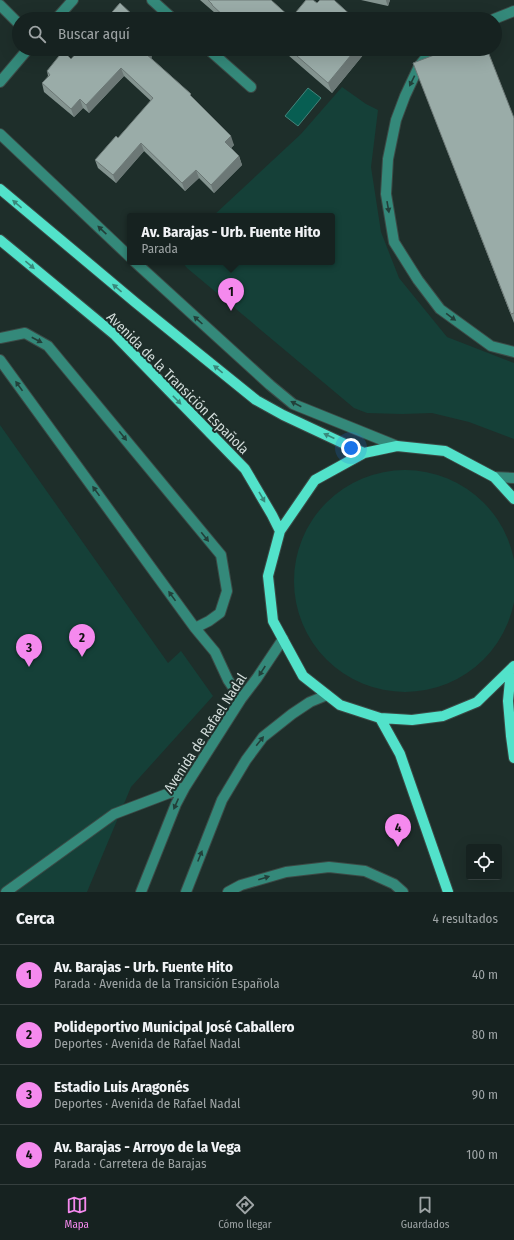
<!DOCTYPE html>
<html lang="es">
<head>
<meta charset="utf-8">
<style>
  :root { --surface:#162220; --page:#232f2d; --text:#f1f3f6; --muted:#9ea4a5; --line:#353f3e; --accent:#f589ee }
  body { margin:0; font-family:"Fira Sans Condensed",sans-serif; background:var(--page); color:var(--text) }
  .controls { position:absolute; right:12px; bottom:12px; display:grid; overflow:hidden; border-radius:4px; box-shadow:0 4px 16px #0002 }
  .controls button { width:36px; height:36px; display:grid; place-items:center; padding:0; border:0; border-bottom:1px solid var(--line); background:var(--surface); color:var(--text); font:20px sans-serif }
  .you { position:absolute; left:351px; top:448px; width:14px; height:14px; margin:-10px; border:3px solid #fff; border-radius:50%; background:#1a73e8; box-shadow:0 0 0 6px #1a73e833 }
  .badge { display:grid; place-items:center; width:26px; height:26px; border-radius:50%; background:var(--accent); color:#111; font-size:13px; font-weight:700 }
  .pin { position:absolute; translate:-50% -33px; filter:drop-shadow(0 1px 2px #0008) }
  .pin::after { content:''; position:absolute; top:21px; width:14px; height:12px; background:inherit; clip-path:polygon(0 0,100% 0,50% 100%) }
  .popup { position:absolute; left:127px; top:213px; width:208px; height:52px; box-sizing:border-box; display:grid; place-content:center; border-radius:4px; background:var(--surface); filter:drop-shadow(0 1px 3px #0005); font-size:13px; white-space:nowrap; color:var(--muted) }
  .popup b { font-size:15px; color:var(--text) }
  .popup::after { content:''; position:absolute; left:50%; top:100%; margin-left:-8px; border:8px solid transparent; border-top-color:var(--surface) }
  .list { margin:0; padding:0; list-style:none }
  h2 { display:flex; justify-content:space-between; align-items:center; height:52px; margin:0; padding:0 16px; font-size:17px }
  h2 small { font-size:13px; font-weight:400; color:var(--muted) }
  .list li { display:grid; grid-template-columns:26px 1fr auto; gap:12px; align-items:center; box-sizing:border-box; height:60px; padding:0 16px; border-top:1px solid var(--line) }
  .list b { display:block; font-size:15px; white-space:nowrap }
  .list p { margin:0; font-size:13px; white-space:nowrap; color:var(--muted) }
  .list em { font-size:13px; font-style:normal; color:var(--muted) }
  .icon { flex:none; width:22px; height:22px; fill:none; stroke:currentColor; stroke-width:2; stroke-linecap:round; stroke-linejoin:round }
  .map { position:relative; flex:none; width:514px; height:892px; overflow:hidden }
  .search { position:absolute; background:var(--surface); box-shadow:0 4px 16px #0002; left:12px; right:12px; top:12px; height:44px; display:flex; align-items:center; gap:10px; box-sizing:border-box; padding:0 14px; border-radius:22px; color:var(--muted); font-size:15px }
  .sheet { height:292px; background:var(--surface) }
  nav { display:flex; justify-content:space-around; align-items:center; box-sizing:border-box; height:56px; border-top:1px solid var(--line); background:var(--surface); font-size:11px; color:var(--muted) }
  nav a { display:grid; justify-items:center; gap:2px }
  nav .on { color:var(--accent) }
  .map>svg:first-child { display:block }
  .green { fill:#154038 }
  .water { fill:#075e52; stroke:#44847b }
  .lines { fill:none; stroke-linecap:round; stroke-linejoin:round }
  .minor-casing { stroke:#3b4a46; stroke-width:12 }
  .major-casing { stroke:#3b4a46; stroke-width:12 }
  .minor { stroke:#34897a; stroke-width:10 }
  .major { stroke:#52e2ca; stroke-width:10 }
  .wall { fill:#849490 }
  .shaded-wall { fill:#6c7876 }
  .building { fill:#9aaca8; stroke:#6c7876 }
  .oneway { fill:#22403a }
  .oneway2 { fill:#38887a }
  .labels { text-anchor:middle; stroke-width:4; stroke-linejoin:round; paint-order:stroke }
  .street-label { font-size:14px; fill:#d2dcda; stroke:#1e2e2a }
</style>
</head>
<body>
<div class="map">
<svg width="514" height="892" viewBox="0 0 514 892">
  <rect width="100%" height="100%" fill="#1e2e2a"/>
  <!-- green -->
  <path class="green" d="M342,87L366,104L378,110L371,167L381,232L399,278L447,337L514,363V439L469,422L432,413L402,414L367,413L354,408L187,268L182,262H332V216H213L301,134Z
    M0,425L168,663L181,651L213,696L131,787L87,892H0Z
    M294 581a111 111 0 1 1 222 0a111 111 0 1 1-222 0Z"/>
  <!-- water -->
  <path class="water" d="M308,88L321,98L298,126L285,116Z"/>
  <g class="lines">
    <defs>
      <path id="minor" d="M152,0L173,19
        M0,5L19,24
        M56,19L73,0
        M494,19L514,11
        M208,49L251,87
        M433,49L419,66L405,96L396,120L388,159L386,194L394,242L418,280L440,309L491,346L514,352
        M0,82L28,49
        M0,134L130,257
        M135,262L270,385L293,404L397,446
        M0,338L25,333L48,346L221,555L227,591L220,613L209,621L195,628
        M0,360L195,628L215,652L228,680L241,699
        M494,477L514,478
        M6,892L114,814L185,787
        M141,892L176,804L185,787L241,699L257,678L283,639
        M186,892L222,800L246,760L263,737L292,714L310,702L327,695
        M228,892L241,885L286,872L329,867L365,871L394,884L403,892"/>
      <path id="major" d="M0,189L136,303L256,400L283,415L364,453
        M0,240L115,335L245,469L272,515L280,531
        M514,499L494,477L445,451L397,446L364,453L315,480L280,531L268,576L273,621L303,676L340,705L380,718L412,720L443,716L477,702L514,666
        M511,670L508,701L511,736L514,758
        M380,718L400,754L448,892"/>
    </defs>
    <!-- minor casing -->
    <use href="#minor" class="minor-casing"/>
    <!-- major casing -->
    <use href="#major" class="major-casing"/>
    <!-- minor -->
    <use href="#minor" class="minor"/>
    <!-- major -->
    <use href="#major" class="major"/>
  </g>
  <!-- wall -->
  <path class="wall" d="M200,0H271L291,18L317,3L355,19H220L215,15V13Z
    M361,0H390L388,6Z
    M281,49H368L332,93Z
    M152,57L151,58L191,94V96L234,145L231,148L239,156L242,165L214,193L199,178L185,191L144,151L116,183L98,168L95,160L118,138L151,101L124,76L89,113L83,108L74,117L44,92L42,83L48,76L47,71L71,59Z
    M413,63L514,118V323L421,83Z"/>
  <!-- shaded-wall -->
  <path class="shaded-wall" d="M386,0H390L388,6L386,1Z
    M149,49H150L152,57L148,61L145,53Z
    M356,49H368L332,93L328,83Z
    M121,68L124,76L89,113L86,105Z
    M80,99L83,108L74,117L71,109Z
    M231,136L234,145L228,151L225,142Z
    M141,143L144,151L116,183L113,175Z
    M239,156L242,165L214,193L211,185Z
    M196,170L199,178L185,191L182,183Z"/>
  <!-- building -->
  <path class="building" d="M208,0H271L291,18L306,0H313L317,3L320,0H334L355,19H254L252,17L251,19H227L212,5V4Z
    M120,3L137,19H106Z
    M80,49H149L145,53L191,94L190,95L231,136L225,142L239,156L211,185L196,170L182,183L141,143L113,175L95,160L116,136L118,138L153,98L121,68L86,105L80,99L71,109L42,83L50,75L47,71L63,51L71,59Z
    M289,49H356L328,83Z
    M450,49H487L514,118V313L511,314L413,63Z"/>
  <!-- one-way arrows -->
  <defs><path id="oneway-solid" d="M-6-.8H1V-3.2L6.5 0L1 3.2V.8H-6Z"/></defs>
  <g class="oneway">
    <use href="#oneway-solid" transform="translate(412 81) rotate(116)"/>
    <use href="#oneway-solid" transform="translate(388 207) rotate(80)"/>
    <use href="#oneway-solid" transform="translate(102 230) rotate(-137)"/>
    <use href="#oneway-solid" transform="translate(451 317) rotate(36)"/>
    <use href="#oneway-solid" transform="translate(198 320) rotate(-138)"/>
    <use href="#oneway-solid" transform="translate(37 340) rotate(28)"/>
    <use href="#oneway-solid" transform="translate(19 386) rotate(-126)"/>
    <use href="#oneway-solid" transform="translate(296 404) rotate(-153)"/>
    <use href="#oneway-solid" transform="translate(123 436) rotate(51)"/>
    <use href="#oneway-solid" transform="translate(96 491) rotate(-126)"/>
    <use href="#oneway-solid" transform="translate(205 537) rotate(51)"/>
    <use href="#oneway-solid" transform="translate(172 596) rotate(-126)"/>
    <use href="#oneway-solid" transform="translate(262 671) rotate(123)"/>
    <use href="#oneway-solid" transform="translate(260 741) rotate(-51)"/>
    <use href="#oneway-solid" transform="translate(176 804) rotate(114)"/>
    <use href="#oneway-solid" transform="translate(200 856) rotate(-68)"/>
    <use href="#oneway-solid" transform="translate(264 878) rotate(-17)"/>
  </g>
  <g class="oneway2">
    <use href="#oneway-solid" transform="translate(17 204) rotate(-140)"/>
    <use href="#oneway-solid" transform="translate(30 265) rotate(40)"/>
    <use href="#oneway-solid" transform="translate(117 288) rotate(-140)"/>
    <use href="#oneway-solid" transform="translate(218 369) rotate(-141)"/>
    <use href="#oneway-solid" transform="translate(177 400) rotate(46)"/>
    <use href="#oneway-solid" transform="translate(329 436) rotate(-155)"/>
    <use href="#oneway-solid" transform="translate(262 497) rotate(60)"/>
  </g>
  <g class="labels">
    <!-- street labels -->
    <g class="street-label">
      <text transform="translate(178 383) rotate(45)" y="5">Avenida de la Transición Española</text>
      <text transform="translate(205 733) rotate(-57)" y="5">Avenida de Rafael Nadal</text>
    </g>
  </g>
</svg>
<div class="controls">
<button><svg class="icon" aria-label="locate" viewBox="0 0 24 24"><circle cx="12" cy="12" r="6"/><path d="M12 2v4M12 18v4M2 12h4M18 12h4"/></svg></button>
</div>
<div class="you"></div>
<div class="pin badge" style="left:231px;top:311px">1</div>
<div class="popup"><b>Av. Barajas - Urb. Fuente Hito</b>Parada</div>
<div class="pin badge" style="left:82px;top:657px">2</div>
<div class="pin badge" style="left:29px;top:667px">3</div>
<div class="pin badge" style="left:398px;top:847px">4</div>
<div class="search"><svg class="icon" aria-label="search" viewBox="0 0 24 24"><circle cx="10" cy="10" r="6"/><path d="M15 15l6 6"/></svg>Buscar aquí</div>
</div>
<section class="sheet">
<h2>Cerca<small>4 resultados</small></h2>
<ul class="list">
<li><span class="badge">1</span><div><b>Av. Barajas - Urb. Fuente Hito</b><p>Parada · Avenida de la Transición Española</p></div><em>40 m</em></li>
<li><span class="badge">2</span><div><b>Polideportivo Municipal José Caballero</b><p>Deportes · Avenida de Rafael Nadal</p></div><em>80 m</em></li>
<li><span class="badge">3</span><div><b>Estadio Luis Aragonés</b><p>Deportes · Avenida de Rafael Nadal</p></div><em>90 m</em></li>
<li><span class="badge">4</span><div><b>Av. Barajas - Arroyo de la Vega</b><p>Parada · Carretera de Barajas</p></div><em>100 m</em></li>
</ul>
</section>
<nav>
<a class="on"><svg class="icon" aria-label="map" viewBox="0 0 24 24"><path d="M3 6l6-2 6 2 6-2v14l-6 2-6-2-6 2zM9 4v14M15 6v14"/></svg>Mapa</a>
<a><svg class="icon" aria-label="directions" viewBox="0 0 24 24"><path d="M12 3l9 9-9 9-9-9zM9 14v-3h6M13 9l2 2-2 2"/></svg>Cómo llegar</a>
<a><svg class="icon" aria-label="saved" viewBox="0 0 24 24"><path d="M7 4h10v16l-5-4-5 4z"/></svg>Guardados</a>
</nav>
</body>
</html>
